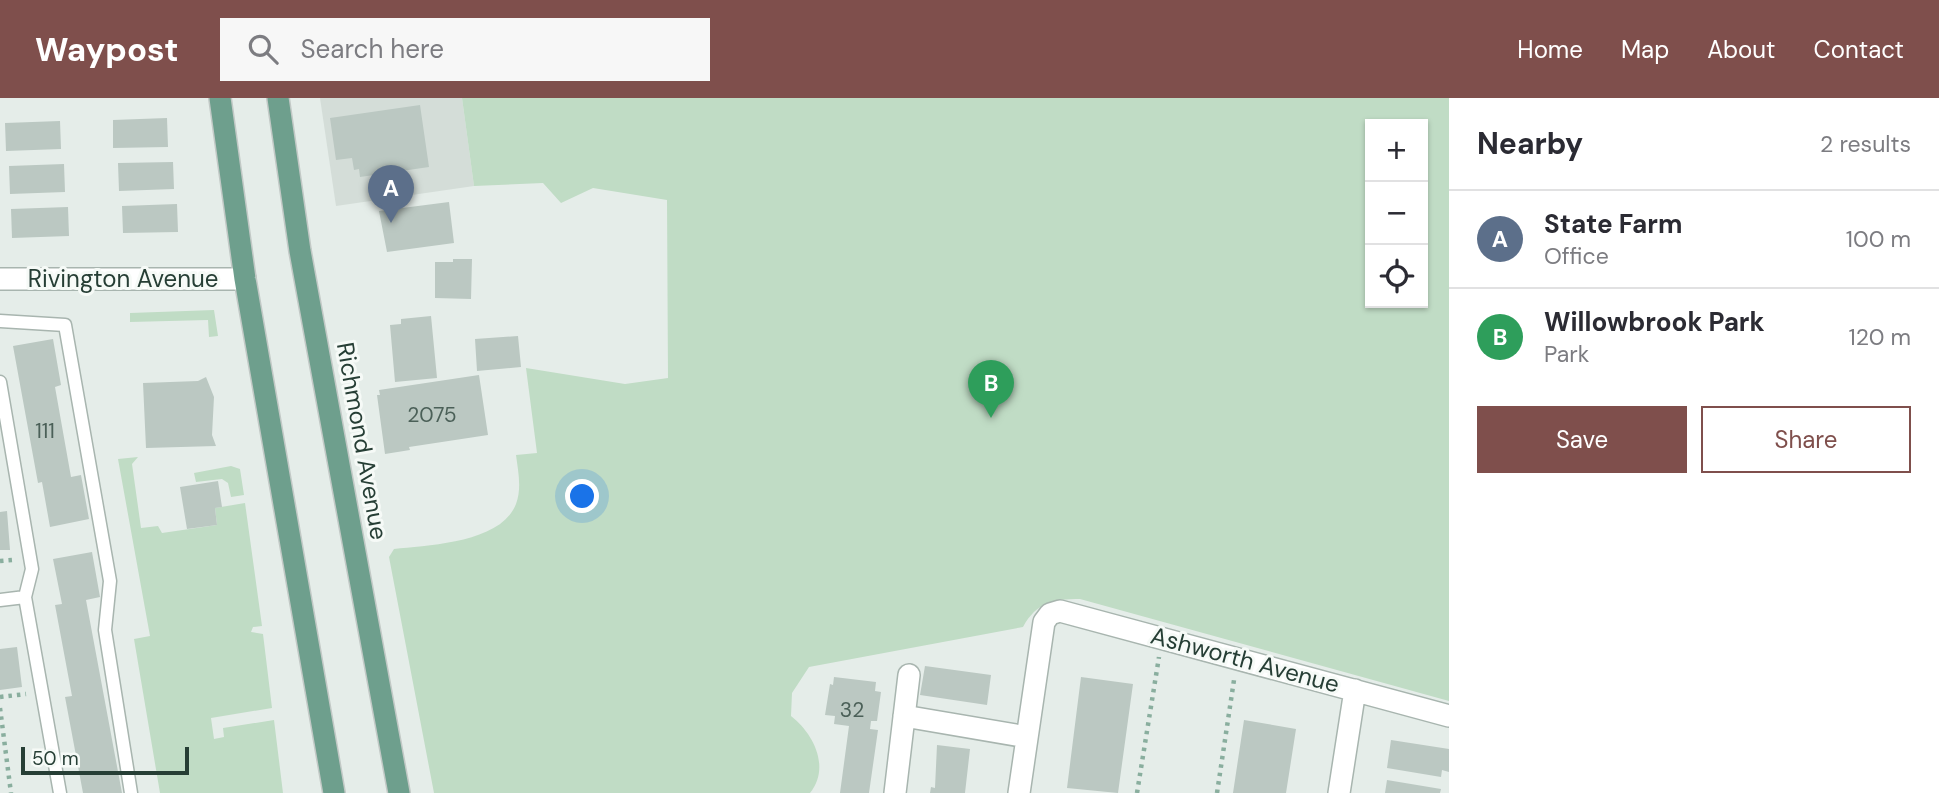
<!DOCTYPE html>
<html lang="en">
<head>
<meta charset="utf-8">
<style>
  :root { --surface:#fff; --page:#f7f7f7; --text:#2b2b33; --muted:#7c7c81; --line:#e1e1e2; --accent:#7f4f4c }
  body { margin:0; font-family:"DM Sans",sans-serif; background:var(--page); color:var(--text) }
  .controls { position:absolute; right:21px; top:21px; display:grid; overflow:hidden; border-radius:0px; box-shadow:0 2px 5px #0004 }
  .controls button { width:63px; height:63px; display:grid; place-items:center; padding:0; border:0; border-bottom:2px solid var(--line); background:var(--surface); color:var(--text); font:35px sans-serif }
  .scale { position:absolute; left:21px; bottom:18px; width:168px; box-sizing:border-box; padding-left:7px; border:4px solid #263e35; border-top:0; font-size:19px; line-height:24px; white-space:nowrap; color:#263e35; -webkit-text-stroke:5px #f6faf7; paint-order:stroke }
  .you { position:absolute; left:583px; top:399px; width:24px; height:24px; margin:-18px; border:5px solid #fff; border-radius:50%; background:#1a73e8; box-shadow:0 0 0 10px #1a73e833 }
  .badge { display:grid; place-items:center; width:46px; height:46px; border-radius:50%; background:var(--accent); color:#fff; font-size:23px; font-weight:700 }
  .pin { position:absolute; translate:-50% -58px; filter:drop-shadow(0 2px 4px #0008) }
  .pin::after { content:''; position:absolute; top:37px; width:24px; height:21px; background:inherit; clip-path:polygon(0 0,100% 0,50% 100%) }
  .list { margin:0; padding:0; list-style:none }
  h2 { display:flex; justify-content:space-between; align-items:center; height:91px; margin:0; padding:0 28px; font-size:30px }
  h2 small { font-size:23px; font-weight:400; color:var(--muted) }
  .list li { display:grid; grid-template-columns:46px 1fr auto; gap:21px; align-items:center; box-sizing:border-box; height:98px; padding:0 28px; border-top:2px solid var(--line) }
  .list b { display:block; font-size:26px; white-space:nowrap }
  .list p { margin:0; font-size:23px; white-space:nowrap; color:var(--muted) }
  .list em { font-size:23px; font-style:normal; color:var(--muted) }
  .actions { display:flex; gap:14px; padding:21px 28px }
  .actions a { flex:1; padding:16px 0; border:2px solid var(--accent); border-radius:0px; text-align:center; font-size:24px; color:var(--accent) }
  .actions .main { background:var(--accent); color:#fff }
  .icon { flex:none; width:38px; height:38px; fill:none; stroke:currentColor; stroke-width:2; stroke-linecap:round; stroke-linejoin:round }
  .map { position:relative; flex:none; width:1449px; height:695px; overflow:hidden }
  header { display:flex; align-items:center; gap:42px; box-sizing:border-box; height:98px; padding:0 35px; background:var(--accent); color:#fff }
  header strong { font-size:33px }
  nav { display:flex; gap:38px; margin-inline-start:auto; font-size:24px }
  .search { width:490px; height:63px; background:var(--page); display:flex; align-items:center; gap:18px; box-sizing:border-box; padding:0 24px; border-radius:0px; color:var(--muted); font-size:26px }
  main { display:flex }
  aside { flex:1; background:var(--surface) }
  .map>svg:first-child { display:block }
  .built { fill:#d4ddd8 }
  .green { fill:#c0dcc5; fill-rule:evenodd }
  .building { fill:#bbc8c2 }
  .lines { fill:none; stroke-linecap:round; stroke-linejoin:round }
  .service-casing { stroke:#a8b5af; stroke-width:15 }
  .minor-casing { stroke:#a8b5af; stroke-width:24 }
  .primary-casing { stroke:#c2c9c6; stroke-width:24 }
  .path { stroke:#89ae9e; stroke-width:4.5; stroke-dasharray:3.5 5; stroke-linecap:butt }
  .service { stroke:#fff; stroke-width:12 }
  .minor { stroke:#fff; stroke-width:21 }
  .primary { stroke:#6e9f8d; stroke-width:21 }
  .labels { text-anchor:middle; stroke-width:6; stroke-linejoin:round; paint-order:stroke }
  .number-label { font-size:21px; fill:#4b6058 }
  .street-label { font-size:24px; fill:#263e35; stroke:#f6faf7 }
</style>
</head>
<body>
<header>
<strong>Waypost</strong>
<div class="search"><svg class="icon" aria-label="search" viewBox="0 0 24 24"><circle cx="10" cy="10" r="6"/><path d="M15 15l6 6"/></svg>Search here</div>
<nav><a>Home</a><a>Map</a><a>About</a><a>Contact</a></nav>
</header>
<main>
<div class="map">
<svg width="1449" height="695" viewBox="0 0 1449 695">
  <rect width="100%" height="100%" fill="#e5ede9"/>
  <!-- built -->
  <path class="built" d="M320,0H462L474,88L336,108Z"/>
  <!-- green -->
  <path class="green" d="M462,0H1449V603L1080,501C1053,501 1037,504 1023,529L809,569L792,595L791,618C813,635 831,669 810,695H434L389,459L394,451C429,447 501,445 516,406C522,390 518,373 516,357L537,355L526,270L625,286L668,280L667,102L593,90L561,105L543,85L474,88ZM1370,26H1423V205H1370Z
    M214,212L218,238L209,239L208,222L130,224V215Z
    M138,359L132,366L141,430L158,428L162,435L217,427L215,410L245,405L262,528L253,529L251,534L263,536L272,610L211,620L214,641L224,639L223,630L274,622L283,695H160L134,541L150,538L118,361Z
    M231,368L240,371L244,397L231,399L228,385L222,381L196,384L194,375Z"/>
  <!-- building -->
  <path class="building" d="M420,7L429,69L360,79L359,71L354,72L352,60L336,62L330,20Z
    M167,20L168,49L113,50V22Z
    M60,23L61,51L6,53L5,25Z
    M173,64L174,91L119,93L118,65Z
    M64,66L65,94L10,96L9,68Z
    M449,104L454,145L387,154L379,113Z
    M177,106L178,134L123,135L122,108Z
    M68,109L69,138L12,140L11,111Z
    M453,161H472L471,201L435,200V164H453Z
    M431,218L437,280L395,284L390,227L401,226V221Z
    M518,238L521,269L477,273L475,241Z
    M53,241L61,287L55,289L71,379L81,377L89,421L50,429L42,384L38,385L13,248Z
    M479,277L488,337L409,349L410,352L385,356L377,297H380L379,292Z
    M206,279L214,299L212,337L216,348L146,350L143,285L198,283Z
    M218,383L222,409L215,410L217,427L187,431L180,389Z
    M7,413L10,452H0V414Z
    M92,454L100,499L86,502L122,695H83L65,599L72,598L55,507L62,506L53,461Z
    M17,549L22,589L0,592V551Z
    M925,568L991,577L987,607L920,597Z
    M834,579L876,584L875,593L881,594L877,623H871L870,631L878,632L869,695H840L849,628L834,626L835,618L825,617L830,586L833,587Z
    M1081,579L1133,586L1118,695L1067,690Z
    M1244,622L1296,631L1286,695H1233Z
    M1391,642L1449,651V674L1442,672L1441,679L1387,670Z
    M937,647L970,651L965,695H930L931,689L935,690Z
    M1387,682L1441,691L1440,695H1385Z"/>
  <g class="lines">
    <defs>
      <path id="service" d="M0,223L65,227L110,483L105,532L131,695
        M0,284L32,471L25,499L60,695
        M0,502L25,499"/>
      <path id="minor" d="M0,181H245
        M904,618L1027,639
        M895,695L909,577
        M1019,695L1044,524L1050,516L1060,513L1449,618
        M1339,695L1355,592"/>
      <path id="primary" d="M220,0L245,181L334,695
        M278,0L300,153L399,695"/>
    </defs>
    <!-- service casing -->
    <use href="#service" class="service-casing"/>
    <!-- minor casing -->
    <use href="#minor" class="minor-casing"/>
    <!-- primary casing -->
    <use href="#primary" class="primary-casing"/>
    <!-- path -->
    <path class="path" d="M0,463L12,462V459
      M0,599L26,596
      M0,610L11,695
      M1137,695L1159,559
      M1217,695L1234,582"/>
    <!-- service -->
    <use href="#service" class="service"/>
    <!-- minor -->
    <use href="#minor" class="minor"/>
    <!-- primary -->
    <use href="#primary" class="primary"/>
  </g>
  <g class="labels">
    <!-- number labels -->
    <g class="number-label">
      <text x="432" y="324">2075</text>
      <text x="45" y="340">111</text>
      <text x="852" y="619">32</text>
    </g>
    <!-- street labels -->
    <g class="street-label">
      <text x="123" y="189">Rivington Avenue</text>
      <text transform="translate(362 343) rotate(80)" y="8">Richmond Avenue</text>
      <text transform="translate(1245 562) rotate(15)" y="8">Ashworth Avenue</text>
    </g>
  </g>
</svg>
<div class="controls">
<button>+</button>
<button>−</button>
<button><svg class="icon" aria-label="locate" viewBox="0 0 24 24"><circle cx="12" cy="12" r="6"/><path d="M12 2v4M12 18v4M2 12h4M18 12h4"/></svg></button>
</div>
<div class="scale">50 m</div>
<div class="you"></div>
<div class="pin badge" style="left:391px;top:125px;background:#5c6f8a">A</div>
<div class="pin badge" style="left:991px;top:320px;background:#2e9e5b">B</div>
</div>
<aside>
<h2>Nearby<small>2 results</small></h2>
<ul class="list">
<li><span class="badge" style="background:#5c6f8a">A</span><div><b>State Farm</b><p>Office</p></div><em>100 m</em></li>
<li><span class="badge" style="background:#2e9e5b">B</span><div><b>Willowbrook Park</b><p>Park</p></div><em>120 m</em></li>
</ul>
<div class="actions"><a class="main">Save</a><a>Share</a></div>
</aside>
</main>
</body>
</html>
